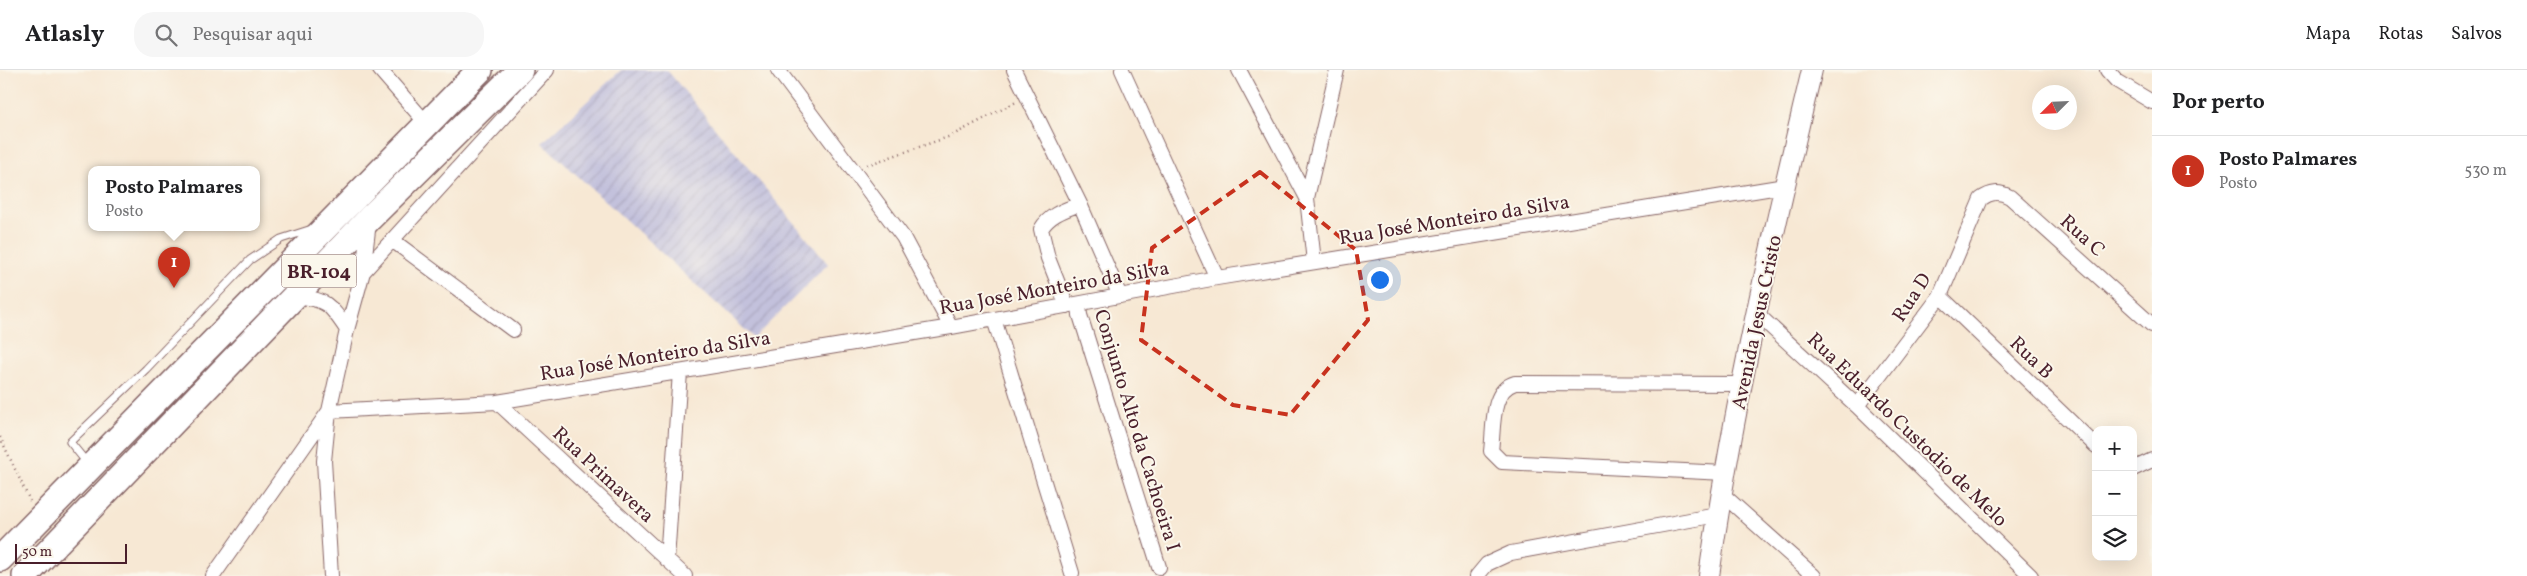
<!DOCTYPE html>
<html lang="pt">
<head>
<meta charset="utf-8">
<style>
  :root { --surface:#fff; --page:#f6f6f6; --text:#202124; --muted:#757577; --line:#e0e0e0; --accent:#c8321e }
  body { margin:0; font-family:Vollkorn,serif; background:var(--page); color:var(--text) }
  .controls { position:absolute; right:15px; bottom:15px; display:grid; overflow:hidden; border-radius:10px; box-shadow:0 5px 20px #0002 }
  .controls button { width:45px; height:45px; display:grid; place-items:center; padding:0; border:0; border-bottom:1px solid var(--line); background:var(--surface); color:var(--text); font:25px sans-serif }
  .compass { position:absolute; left:2032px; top:15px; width:45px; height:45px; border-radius:50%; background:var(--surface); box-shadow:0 5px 20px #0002; rotate:246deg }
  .scale { position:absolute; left:15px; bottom:12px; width:112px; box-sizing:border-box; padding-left:5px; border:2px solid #4a1f2b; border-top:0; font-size:14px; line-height:18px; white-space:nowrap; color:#4a1f2b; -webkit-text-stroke:4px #fbf7ec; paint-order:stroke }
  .you { position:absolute; left:1379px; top:209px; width:18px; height:18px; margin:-12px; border:4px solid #fff; border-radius:50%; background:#1a73e8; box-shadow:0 0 0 8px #1a73e833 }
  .badge { display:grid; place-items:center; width:32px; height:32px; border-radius:50%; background:var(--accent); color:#fff; font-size:16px; font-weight:700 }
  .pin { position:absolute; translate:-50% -41px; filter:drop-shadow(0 1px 2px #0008) }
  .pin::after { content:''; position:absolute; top:26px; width:18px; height:15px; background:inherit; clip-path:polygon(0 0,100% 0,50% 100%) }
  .popup { position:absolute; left:88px; top:96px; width:172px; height:65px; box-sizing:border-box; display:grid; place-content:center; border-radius:10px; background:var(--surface); filter:drop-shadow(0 1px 4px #0005); font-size:16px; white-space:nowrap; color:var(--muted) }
  .popup b { font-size:19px; color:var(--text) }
  .popup::after { content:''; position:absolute; left:50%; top:100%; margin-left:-10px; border:10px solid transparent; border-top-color:var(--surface) }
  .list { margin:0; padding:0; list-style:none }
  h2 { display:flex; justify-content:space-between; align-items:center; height:65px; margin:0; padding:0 20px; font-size:21px }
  h2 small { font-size:16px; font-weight:400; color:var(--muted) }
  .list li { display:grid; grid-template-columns:32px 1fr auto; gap:15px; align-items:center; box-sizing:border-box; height:70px; padding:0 20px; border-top:1px solid var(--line) }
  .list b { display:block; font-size:19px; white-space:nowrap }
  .list p { margin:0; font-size:16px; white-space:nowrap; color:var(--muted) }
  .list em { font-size:16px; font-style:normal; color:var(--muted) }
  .icon { flex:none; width:28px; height:28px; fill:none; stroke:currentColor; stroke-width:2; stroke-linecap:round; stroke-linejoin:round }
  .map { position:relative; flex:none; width:2152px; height:506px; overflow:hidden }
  header { display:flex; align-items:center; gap:30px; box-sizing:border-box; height:70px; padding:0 25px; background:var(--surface); border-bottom:1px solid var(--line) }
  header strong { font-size:24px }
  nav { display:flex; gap:28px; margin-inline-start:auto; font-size:18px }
  .search { width:350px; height:45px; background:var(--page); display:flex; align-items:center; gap:12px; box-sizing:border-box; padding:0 18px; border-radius:20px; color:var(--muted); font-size:19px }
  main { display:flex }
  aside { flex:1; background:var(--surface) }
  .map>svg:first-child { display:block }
  .industrial { fill:url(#industrial-furrows) }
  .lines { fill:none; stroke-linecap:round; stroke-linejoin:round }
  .lane-casing { stroke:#876566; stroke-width:9 }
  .street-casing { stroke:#876566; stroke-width:16 }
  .secondary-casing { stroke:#876566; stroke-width:22 }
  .highway-casing { stroke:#876566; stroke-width:28 }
  .path { stroke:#876566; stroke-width:2.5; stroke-dasharray:1 4; stroke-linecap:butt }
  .lane { stroke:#fff; stroke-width:7 }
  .street { stroke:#fff; stroke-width:14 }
  .secondary { stroke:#fff; stroke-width:20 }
  .highway { stroke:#fff; stroke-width:25 }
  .marked { fill:none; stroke:#c8321e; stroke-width:4; stroke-dasharray:10 6; stroke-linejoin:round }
  .labels { text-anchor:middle; stroke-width:4; stroke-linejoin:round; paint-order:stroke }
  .shield { fill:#fbf7ec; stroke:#7f6065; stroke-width:1 }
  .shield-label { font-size:19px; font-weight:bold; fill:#4a1f2b }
  .street-label { font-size:20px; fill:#4a1f2b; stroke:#fbf7ec }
</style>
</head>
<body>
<header>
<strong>Atlasly</strong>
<div class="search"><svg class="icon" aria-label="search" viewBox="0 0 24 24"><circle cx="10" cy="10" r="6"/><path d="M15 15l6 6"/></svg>Pesquisar aqui</div>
<nav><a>Mapa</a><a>Rotas</a><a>Salvos</a></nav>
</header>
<main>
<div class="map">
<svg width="2152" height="506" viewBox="0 0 2152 506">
  <defs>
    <pattern id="industrial-furrows" width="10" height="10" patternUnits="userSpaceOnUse" patternTransform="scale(1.25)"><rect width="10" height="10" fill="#c3c1dc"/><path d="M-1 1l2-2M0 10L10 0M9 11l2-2" fill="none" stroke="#a9a5bd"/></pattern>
  </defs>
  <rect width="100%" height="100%" fill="#fbf7ec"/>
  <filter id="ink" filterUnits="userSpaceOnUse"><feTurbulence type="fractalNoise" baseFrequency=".02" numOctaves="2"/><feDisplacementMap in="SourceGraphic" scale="10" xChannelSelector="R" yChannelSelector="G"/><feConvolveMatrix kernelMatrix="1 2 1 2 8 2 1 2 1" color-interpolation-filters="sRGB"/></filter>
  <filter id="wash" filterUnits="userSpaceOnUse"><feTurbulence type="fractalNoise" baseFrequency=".0096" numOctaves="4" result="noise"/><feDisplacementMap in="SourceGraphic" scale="20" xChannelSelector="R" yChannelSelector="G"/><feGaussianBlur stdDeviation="1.12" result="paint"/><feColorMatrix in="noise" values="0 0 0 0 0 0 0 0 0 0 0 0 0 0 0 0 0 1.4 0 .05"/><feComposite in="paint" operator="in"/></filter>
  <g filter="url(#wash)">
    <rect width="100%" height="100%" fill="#f7e8d4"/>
    <!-- industrial -->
    <path class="industrial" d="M621,0H667L828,194L754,268L542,73Z"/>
  </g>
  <g filter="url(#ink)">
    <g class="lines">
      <defs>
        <path id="lane" d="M87,393L70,372L146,299L250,190L281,169L312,159"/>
        <path id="street" d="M380,0L427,54
          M778,0L903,167L951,257
          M1014,0L1080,134L1120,226
          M1122,0L1217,208
          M1239,0L1307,128
          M2107,0L2117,11L2152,32
          M392,170L513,260
          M1314,192L1307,128L1337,0
          M363,202L547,0
          M295,226C326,229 330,234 347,260
          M1940,226L2096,376
          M1079,234L1080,245L1159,497
          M1067,236L1048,188L1041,159C1050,144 1065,140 1080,134
          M1756,243L1857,336L2031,506
          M994,249L1072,503
          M497,332L685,506
          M1857,336L1940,226L1981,129C1991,122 1999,121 2010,127L2152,255
          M2133,399L2152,390
          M1725,403L1502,392L1491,381C1494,359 1490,320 1515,313L1742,314
          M1721,423L1814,506
          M667,490L680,302
          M213,506L329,341L497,332L951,257L1217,208L1785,116
          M331,506L324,391L329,341L347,260L363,202L369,152
          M1477,506L1487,494L1511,483L1717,445"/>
        <path id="secondary" d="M1709,506C1733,335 1772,168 1812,0"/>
        <path id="highway" d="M0,489L480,0
          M25,506L370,148L520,0"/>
      </defs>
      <!-- lane casing -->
      <use href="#lane" class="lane-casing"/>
      <!-- street casing -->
      <use href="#street" class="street-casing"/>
      <!-- secondary casing -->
      <use href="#secondary" class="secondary-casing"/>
      <!-- highway casing -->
      <use href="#highway" class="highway-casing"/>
      <!-- path -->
      <path class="path" d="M867,95L951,66L1016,32
        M0,367L30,431"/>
      <!-- lane -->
      <use href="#lane" class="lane"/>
      <!-- street -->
      <use href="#street" class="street"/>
      <!-- secondary -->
      <use href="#secondary" class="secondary"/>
      <!-- highway -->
      <use href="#highway" class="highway"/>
    </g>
  </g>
  <!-- marked area -->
  <path class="marked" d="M1260,102L1356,180L1368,250L1290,345L1233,335L1141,270L1152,178Z"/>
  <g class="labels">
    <!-- shield labels -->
    <rect class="shield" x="281.5" y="184.5" width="75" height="33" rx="4"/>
    <g class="shield-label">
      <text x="319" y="208">BR-104</text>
    </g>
    <!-- street labels -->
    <g class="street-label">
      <text transform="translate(1454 149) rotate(-9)" y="7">Rua José Monteiro da Silva</text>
      <text transform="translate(2083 165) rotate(42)" y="7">Rua C</text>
      <text transform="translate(1054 217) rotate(-10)" y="7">Rua José Monteiro da Silva</text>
      <text transform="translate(1911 227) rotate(-57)" y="7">Rua D</text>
      <text transform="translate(1756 252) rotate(-78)" y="7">Avenida Jesus Cristo</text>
      <text transform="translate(655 285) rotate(-9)" y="7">Rua José Monteiro da Silva</text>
      <text transform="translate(2032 287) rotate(44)" y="7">Rua B</text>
      <text transform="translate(1908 359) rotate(44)" y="7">Rua Eduardo Custodio de Melo</text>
      <text transform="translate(1138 360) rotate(73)" y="7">Conjunto Alto da Cachoeira I</text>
      <text transform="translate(604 404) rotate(43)" y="7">Rua Primavera</text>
    </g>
  </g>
</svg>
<div class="controls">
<button>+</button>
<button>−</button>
<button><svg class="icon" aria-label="layers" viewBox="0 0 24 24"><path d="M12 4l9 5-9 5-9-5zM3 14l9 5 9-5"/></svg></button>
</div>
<svg class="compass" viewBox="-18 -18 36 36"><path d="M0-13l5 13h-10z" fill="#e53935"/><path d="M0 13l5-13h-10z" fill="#757577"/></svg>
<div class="scale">50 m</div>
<div class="you"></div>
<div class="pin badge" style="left:174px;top:218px">1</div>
<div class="popup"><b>Posto Palmares</b>Posto</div>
</div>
<aside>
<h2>Por perto<small></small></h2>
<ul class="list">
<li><span class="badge">1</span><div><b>Posto Palmares</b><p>Posto</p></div><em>530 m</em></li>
</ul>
</aside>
</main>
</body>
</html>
